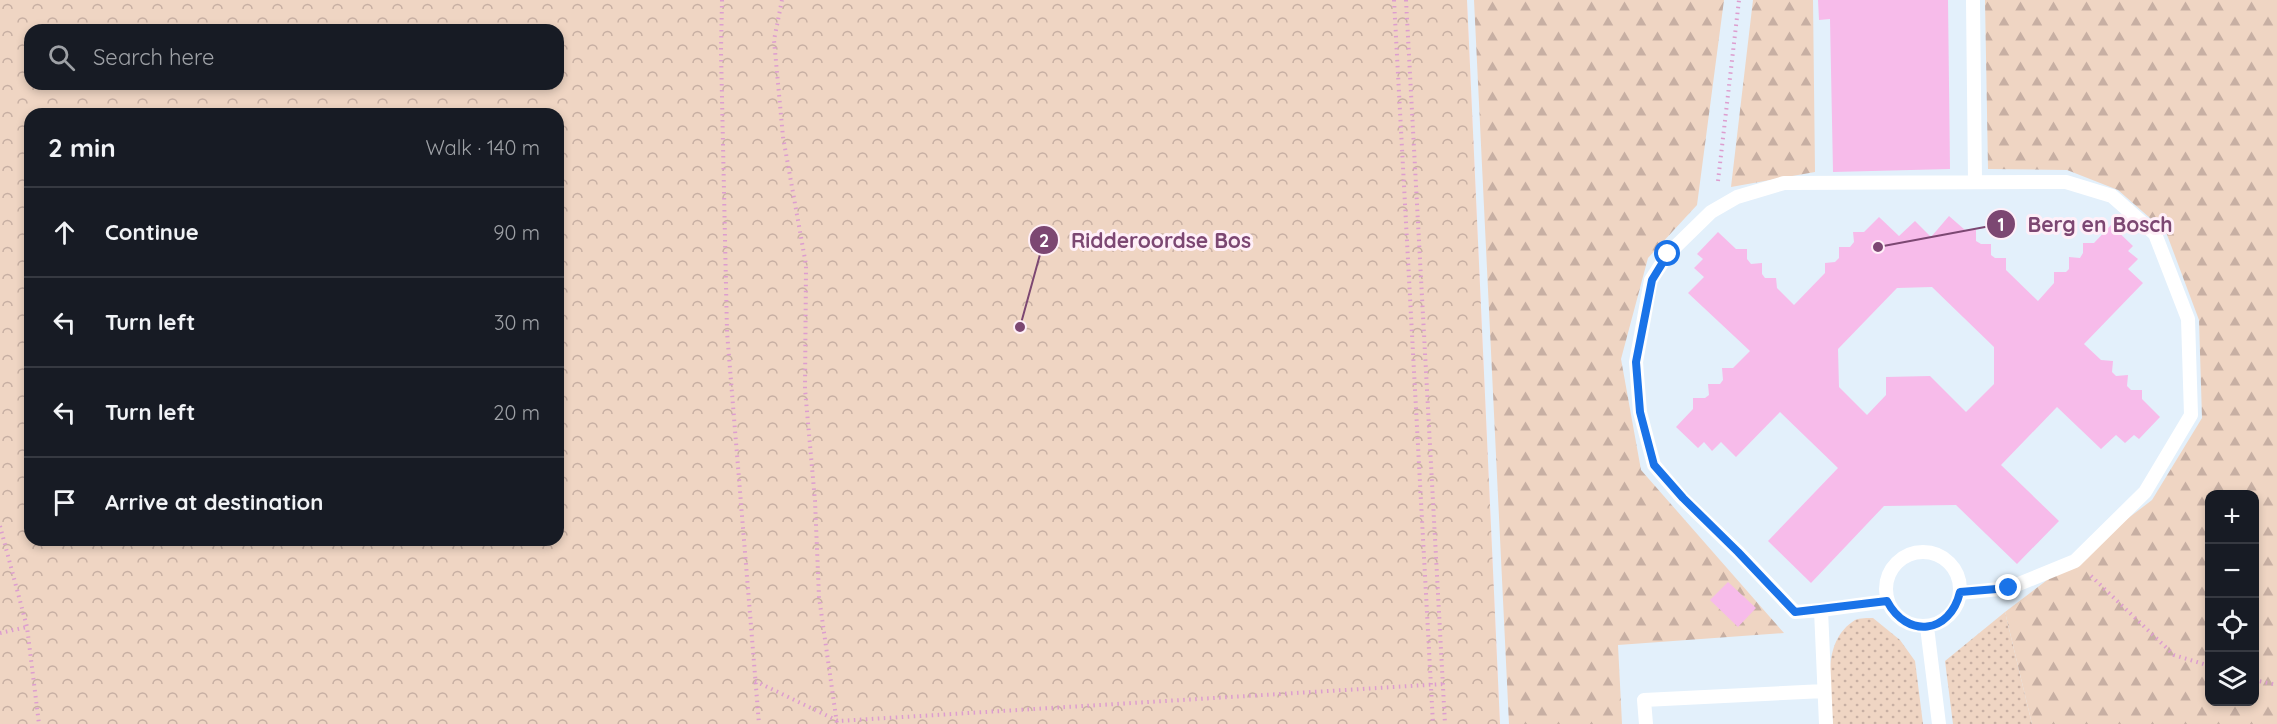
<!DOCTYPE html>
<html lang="en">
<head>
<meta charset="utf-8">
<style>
  :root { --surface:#171b24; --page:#242831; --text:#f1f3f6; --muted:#9ea1a6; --line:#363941 }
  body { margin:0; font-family:Quicksand,sans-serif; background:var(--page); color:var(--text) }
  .controls { position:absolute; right:18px; bottom:18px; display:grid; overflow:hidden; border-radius:12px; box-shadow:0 3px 9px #0003 }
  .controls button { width:54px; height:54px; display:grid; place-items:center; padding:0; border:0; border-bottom:2px solid var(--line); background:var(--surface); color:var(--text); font:30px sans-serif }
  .stop { position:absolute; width:18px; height:18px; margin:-14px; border:4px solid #1a73e8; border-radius:50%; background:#fff }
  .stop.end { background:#1a73e8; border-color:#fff; box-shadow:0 2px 6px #0008 }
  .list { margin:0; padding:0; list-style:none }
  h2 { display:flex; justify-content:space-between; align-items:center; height:78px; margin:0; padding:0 24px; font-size:26px }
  h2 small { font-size:20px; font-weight:400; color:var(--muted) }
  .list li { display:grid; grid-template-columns:39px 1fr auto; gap:18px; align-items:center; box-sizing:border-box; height:90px; padding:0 24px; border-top:2px solid var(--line) }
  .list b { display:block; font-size:22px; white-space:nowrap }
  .list em { font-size:20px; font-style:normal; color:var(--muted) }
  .icon { flex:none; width:33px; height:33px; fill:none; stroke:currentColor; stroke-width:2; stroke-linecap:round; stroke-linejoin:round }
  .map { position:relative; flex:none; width:2277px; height:724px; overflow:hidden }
  .search { position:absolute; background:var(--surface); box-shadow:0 3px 9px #0003; left:24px; top:24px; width:540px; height:66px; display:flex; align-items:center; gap:15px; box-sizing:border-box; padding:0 21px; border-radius:18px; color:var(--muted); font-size:22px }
  .panel { position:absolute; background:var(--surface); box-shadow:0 3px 9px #0003; left:24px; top:108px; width:540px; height:438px; border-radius:18px }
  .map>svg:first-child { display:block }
  .education { fill:#e3f0fb; fill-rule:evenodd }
  .grass { fill:url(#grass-dots) }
  .forest { fill:url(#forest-firs); fill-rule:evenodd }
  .park { fill:url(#park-crowns); fill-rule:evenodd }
  .building { fill:#f7bbea; fill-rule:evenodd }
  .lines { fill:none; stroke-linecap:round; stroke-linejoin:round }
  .path { stroke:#dd9dcf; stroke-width:4; stroke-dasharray:1.5 4.5; stroke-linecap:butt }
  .service { stroke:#fff; stroke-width:14 }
  .route { stroke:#1a73e8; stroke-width:8 }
  .leader { fill:none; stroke:#7c4772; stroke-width:2 }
  .callout-dot { fill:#7c4772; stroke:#ffeff8; stroke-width:2 }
  .mark-label { font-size:18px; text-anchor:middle; font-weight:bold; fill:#fff }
  .callout-label { font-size:21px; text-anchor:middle; font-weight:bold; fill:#7c4772; stroke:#ffeff8; stroke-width:6; stroke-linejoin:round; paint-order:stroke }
</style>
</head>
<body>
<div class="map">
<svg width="2277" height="724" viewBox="0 0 2277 724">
  <defs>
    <pattern id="grass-dots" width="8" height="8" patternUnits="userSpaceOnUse" patternTransform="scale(1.5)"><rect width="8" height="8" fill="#efd5c3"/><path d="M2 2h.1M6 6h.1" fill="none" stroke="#c7afa3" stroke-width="1.8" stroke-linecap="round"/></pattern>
    <pattern id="forest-firs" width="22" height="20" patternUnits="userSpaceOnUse" patternTransform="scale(1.5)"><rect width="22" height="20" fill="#efd5c3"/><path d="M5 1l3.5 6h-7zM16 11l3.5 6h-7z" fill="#c7afa3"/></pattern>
    <pattern id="park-crowns" width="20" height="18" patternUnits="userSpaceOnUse" patternTransform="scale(1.5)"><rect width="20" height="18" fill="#efd5c3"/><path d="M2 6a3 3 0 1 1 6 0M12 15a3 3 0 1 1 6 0" fill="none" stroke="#c7afa3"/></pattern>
  </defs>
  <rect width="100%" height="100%" fill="#ffe7f4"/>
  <!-- education -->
  <path class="education" d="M1467,0H2277V724H1500ZM2210,494H2254V702H2210Z"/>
  <!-- grass -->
  <path class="grass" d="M2005,612L2032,724H1953L1945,661Z
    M1873,618L1900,640L1915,661L1923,724H1833C1831,690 1820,642 1855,620C1860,618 1868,618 1873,618Z"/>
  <!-- forest -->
  <path class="forest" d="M1474,0H1724L1697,205L1648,258L1621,359L1641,470L1784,633L1618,645L1622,724H1509Z
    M1753,0H1813L1815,172L1731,187Z
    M1985,0H2277V724H2032L2005,612L2152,500L2202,418L2199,320L2166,232L2118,190L2067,170L1988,169ZM2210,494H2254V702H2210Z"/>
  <!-- park -->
  <path class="park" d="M0,0H1467L1500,724H0ZM30,30H558V84H30ZM30,114H558V540H30Z"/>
  <!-- building -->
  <path class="building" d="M1818,0H1948L1950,169L1833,172L1830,19L1819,20Z
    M1949,216L1965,230H1976V241L1981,244H1991V255L1995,258H2006V270L2038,301L2054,283V272H2066L2069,269V257L2080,258L2083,253V243H2094L2111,225L2133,246L2128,251L2138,259L2128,269L2143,283L2084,344L2101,360L2113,361L2112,372L2116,376L2128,375L2127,386L2131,390H2142V399L2160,417L2139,439L2134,435L2125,443L2116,435L2101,449L2057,407L2001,465L2059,521L2017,564L1956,505L1884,506L1811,583L1768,541L1838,468L1780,412L1736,457L1721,442L1712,451L1704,442L1698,448L1676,427L1693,409V398H1705L1709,395L1708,384H1720L1723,380L1722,368H1733L1750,351L1688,293L1704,277L1694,268L1703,259L1697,254L1718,232L1736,249H1747V259L1751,264L1762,263V274L1765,278H1776L1777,288L1794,305L1825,273V263L1835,262L1839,258V247H1850L1854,242L1853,232H1864L1879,217L1899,236L1915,221L1931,237ZM1932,287L1994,347V384L1966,412L1930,376L1886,377V395L1867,415L1839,387L1838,349L1897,288Z
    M1728,582L1756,608L1738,627L1710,600Z"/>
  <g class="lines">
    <!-- path -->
    <path class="path" d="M722,0L721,51L727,332L759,724
      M782,0L774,40L783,137L806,265L805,389L815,501L819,597L837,724
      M1394,0L1433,724
      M1406,0L1445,724
      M1718,181L1739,0
      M0,526L27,627L39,724
      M2091,576L2174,655L2210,666
      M0,633L27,627
      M2254,680L2277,685
      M755,681L838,721L1443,684"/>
    <!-- service -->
    <path class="service" d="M1973,1L1975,181
      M1886 589a37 37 0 1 1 74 0a37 37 0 1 1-74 0Z
      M1821,610L1795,612L1738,552L1682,498L1654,465L1640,412L1636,362L1651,280L1668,254L1711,212L1737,197L1784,183L2066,182L2112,196L2155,234L2188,319L2191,415L2145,492L2075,561L2009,588L1960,593
      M1927,627L1939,724
      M1646,724L1644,700L1824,691
      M1826,724L1821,610L1887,601"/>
  </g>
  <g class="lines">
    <!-- route -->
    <path class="route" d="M1668,254L1652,280L1636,362L1640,412L1654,465L1683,498L1738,552L1795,612L1887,601C1907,639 1950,634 1960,592L2009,588"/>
  </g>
  <!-- callouts -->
  <path class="leader" d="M1878 247L2001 224M1020 327L1044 240"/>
  <g class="callout-dot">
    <circle cx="1878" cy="247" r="6"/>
    <circle cx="1020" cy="327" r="6"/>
    <circle cx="2001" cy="224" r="15"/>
    <circle cx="1044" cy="240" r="15"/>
  </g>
  <g class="mark-label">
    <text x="2001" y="231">1</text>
    <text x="1044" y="247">2</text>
  </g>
  <g class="callout-label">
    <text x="2100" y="232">Berg en Bosch</text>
    <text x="1161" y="248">Ridderoordse Bos</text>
  </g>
</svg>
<div class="controls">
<button>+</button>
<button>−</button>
<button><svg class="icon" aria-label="locate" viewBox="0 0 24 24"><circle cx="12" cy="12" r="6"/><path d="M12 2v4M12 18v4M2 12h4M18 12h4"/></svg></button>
<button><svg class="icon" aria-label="layers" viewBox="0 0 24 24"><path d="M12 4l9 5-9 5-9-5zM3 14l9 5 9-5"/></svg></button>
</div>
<div class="stop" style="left:1668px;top:254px"></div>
<div class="stop end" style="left:2009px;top:588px"></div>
<div class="search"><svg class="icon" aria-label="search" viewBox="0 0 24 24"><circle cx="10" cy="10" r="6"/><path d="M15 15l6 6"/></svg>Search here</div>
<section class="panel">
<h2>2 min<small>Walk · 140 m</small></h2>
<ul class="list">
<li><svg class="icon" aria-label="ahead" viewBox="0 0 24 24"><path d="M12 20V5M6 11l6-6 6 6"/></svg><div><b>Continue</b></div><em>90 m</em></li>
<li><svg class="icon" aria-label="left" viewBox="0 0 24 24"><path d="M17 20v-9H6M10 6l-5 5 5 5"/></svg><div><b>Turn left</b></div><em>30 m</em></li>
<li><svg class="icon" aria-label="left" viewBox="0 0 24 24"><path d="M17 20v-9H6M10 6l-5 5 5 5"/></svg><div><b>Turn left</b></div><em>20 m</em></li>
<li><svg class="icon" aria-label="arrive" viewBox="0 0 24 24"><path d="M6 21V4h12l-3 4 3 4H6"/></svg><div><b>Arrive at destination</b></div></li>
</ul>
</section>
</div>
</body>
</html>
